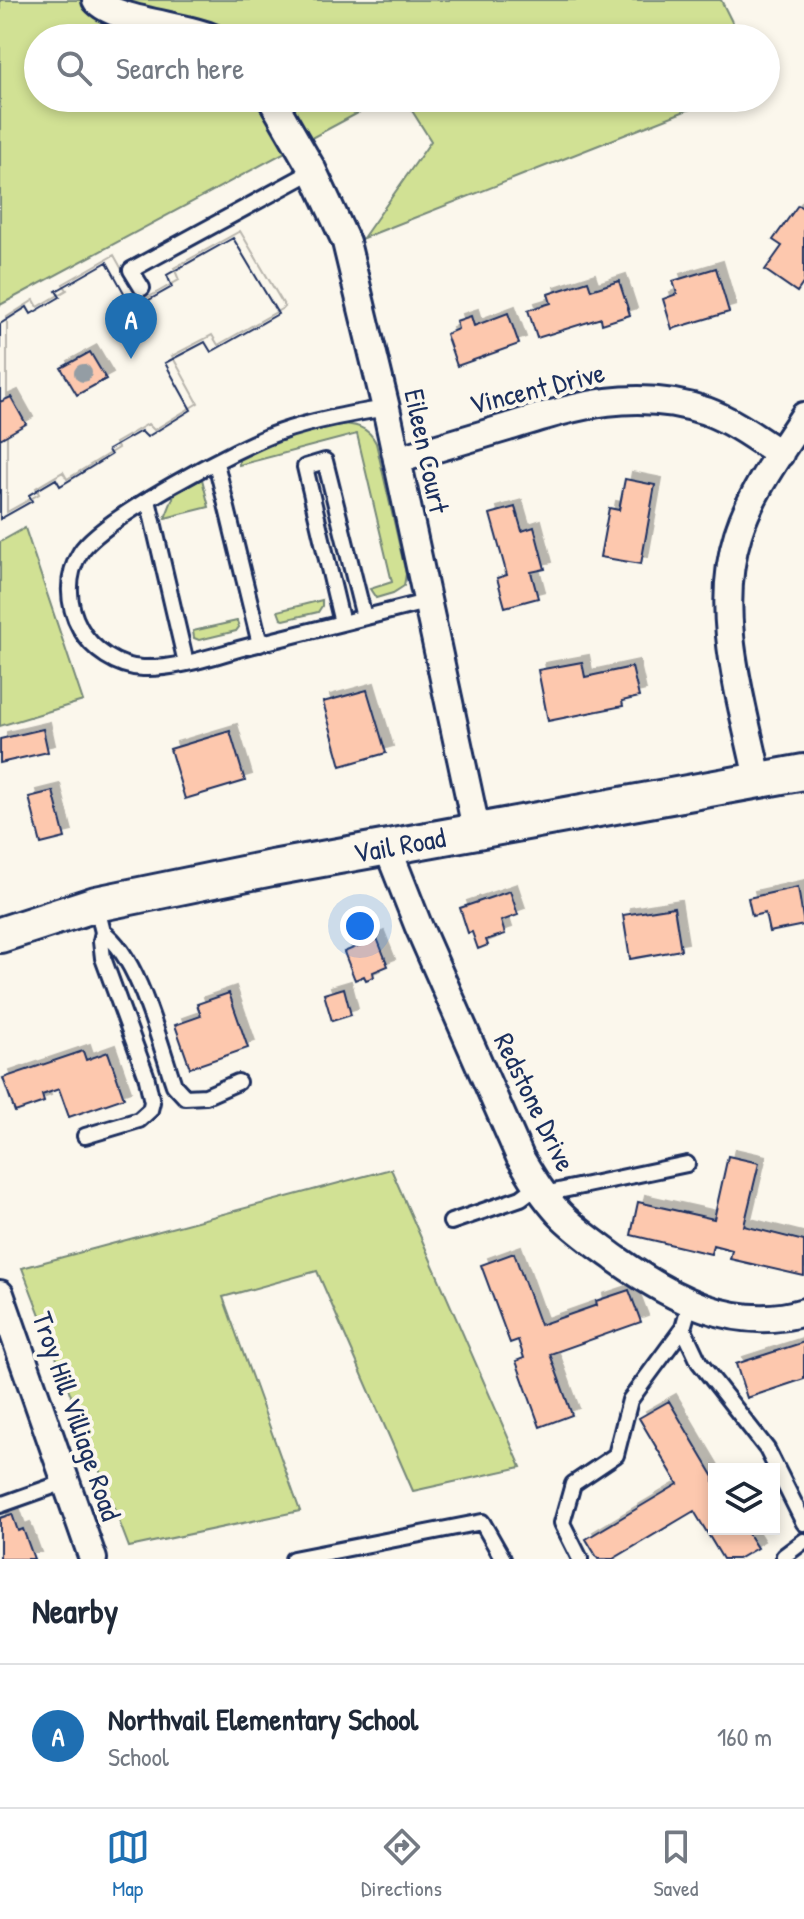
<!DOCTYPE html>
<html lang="en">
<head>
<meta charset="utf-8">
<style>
  :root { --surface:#fff; --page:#f6f6f7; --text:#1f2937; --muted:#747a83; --line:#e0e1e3; --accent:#1f6fb2 }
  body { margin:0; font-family:"Patrick Hand",sans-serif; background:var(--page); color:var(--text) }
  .controls { position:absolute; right:24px; bottom:24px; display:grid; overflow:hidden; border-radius:0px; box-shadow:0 4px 12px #0003 }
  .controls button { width:72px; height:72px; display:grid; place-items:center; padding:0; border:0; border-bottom:2px solid var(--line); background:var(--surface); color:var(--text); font:40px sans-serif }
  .you { position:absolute; left:360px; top:926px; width:28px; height:28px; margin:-20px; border:6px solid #fff; border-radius:50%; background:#1a73e8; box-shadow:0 0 0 12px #1a73e833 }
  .badge { display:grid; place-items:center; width:52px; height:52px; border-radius:50%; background:var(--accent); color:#fff; font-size:26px; font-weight:700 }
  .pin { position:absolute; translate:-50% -66px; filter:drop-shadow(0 2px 4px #0008) }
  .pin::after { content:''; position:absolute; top:42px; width:28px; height:24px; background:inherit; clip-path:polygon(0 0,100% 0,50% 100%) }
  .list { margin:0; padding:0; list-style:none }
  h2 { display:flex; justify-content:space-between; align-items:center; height:104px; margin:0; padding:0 32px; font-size:34px }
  h2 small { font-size:26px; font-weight:400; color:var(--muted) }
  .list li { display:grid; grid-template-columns:52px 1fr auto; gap:24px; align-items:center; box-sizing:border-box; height:144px; padding:0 32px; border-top:2px solid var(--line) }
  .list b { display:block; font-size:30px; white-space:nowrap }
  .list p { margin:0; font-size:26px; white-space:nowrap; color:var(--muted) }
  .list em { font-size:26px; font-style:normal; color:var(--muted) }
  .icon { flex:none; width:44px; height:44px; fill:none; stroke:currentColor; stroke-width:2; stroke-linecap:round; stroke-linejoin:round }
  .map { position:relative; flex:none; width:804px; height:1559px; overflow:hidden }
  .search { position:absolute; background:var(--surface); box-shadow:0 4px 12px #0003; left:24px; right:24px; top:24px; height:88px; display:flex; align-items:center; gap:20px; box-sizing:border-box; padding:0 28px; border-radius:44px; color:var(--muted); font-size:30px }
  .sheet { height:248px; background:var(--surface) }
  nav { display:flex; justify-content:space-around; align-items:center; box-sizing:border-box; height:112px; border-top:2px solid var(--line); background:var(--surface); font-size:22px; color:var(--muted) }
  nav a { display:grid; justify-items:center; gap:4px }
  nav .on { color:var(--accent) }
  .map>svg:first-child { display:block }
  .green { fill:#d1e194; stroke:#768879; stroke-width:2 }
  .building { fill:#fdc8ae; stroke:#1b2f5e; stroke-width:2; fill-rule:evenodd; filter:url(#shadow) }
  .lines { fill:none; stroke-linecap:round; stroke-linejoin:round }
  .service-casing { stroke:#1b2f5e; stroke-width:20 }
  .minor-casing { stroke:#1b2f5e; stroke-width:32 }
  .tertiary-casing { stroke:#1b2f5e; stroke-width:40 }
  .service { stroke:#fbf7ec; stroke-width:14 }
  .minor { stroke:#fbf7ec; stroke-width:26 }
  .tertiary { stroke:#fbf7ec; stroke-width:34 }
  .tree { fill:#949da4 }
  .labels { text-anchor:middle; stroke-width:8; stroke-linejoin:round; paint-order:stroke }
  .street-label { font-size:28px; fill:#1b2f5e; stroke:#fbf7ec }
</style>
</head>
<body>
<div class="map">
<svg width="804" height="1559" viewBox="0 0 804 1559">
  <defs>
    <filter id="shadow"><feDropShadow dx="7" dy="-7" stdDeviation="0" flood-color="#0004"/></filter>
  </defs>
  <rect width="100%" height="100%" fill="#fbf7ec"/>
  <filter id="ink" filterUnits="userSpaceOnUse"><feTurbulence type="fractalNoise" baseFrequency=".0125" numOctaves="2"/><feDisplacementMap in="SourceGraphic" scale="16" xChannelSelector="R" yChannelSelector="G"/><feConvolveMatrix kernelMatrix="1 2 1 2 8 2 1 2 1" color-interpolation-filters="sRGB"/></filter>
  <g filter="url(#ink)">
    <!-- green -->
    <path class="green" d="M0,0H721L740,38H38V98H386L0,305Z
      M404,98H718L363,238L431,141Z
      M336,424C354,424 368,426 376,443L406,574L404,586L393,593L376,598L370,589L392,582L357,434L239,465V458L281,439Z
      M202,479L209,507L165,518L175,493Z
      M25,528L83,701L0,726V542Z
      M322,600V606L318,612L284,620L281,619L278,611Z
      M237,621L239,627L236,631L199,640L194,638L193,631Z
      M391,1169L521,1467L413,1491L317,1271L223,1297L300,1511L129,1547L22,1268Z"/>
    <!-- building -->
    <path class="building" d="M798,205L804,209V282L797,292L765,270L782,246L773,240Z
      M233,238L278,314L211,352L205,342L165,363L191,410L147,437L141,431L108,450L111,455L60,486L56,479L29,495L32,501L0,519V439L26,424L11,397L0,402V324L27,307L31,314L60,297L56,291L107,262L133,309L172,287L167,275ZM90,352L106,379L77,395L61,368Z
      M233,238L278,314L211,352L205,342L165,363L191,410L147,437L141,431L108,450L111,455L60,486L56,479L29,495L32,501L0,519V324L27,307L31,314L60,297L56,291L107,262L133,309L172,287L167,275Z
      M716,268L729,312L672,329L663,299L677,294L673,281Z
      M588,281L591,290L619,281L630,315L602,324L601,318L537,338L528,310L551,303L548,294Z
      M508,313L519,344L457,366L446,334L458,329L456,321L471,316L474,326Z
      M625,479L655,485L641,564L600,557L609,508L619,510Z
      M515,507L522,531L534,527L545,569L531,572L538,598L505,607L497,578L507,575L490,514Z
      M582,662L585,677L632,667L639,697L622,701L623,706L548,721L538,670Z
      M367,690L386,753L341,766L323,702Z
      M43,729L48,752L0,763V739Z
      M230,731L245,781L185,799L170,749Z
      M53,791L65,838L41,844L29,797Z
      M798,887L804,925L769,932L765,913L752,916L748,898Z
      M510,891L518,915L501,921L505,934L486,940L488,945L478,949L472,932L468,933L460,908Z
      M674,907L681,950L630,959L623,915Z
      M377,938L388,966L373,972L374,977L366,980L364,976L355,980L344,952Z
      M344,988L351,1015L332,1021L324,994Z
      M229,993L248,1048L190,1068L175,1025L201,1016L197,1004Z
      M83,1051L86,1060L108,1052L124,1098L69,1117L59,1089L42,1095L44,1102L15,1112L3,1078Z
      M728,1156L759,1163L744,1226L804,1241V1276L730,1259L732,1250L713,1245L711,1254L631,1235L638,1202L714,1219Z
      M514,1253L540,1325L597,1305L596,1301L629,1290L641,1322L550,1354L572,1415L540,1427L516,1361L524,1358L518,1340L510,1343L481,1265Z
      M804,1342V1379L747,1398L736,1364Z
      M669,1401L714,1477V1529H745L757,1548L738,1559H723L694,1511L613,1559H598L586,1539L678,1484L639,1418Z
      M12,1514L18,1531L23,1529L34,1559H0V1518Z"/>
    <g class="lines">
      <defs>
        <path id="service" d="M142,288L131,270L313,171
          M386,408C351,414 315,420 280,432C241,445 99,520 80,553C66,575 67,605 80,628C92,650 117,667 143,668C179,669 215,655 250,646C308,631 367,617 426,602
          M216,463L260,644
          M148,500L186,663
          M342,623L305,467L325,461L364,617
          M103,932C139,957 159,1042 174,1085L185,1097L206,1096L238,1082
          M85,1136L139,1120L150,1110L152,1102L146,1075L103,958L101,941L103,932L96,904
          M544,1194L687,1164
          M451,1222L521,1198L537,1186
          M690,1303L683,1328L699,1362L767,1449L804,1523
          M0,1505L65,1482
          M293,1559L482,1522L503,1559
          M580,1559L562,1523L573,1484L616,1455L630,1400L683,1328
          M785,1559L784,1556L804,1541"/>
        <path id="minor" d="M96,0C114,21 184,25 213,38
          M271,98L312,169L346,242L386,408L477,833
          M397,460C434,449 471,438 508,427C576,406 635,387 706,411C733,421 756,438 780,454
          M758,779C742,701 713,613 738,534C751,492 780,453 804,416
          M388,849L418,925L520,1157C532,1177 543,1196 559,1213C575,1230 597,1245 616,1259C671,1298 735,1333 804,1312
          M0,1294L93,1559"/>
        <g id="tertiary">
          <path id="s1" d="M0,935L96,904L272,868L804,772"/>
        </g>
      </defs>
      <!-- service casing -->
      <use href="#service" class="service-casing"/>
      <!-- minor casing -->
      <use href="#minor" class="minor-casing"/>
      <!-- tertiary casing -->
      <use href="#tertiary" class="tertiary-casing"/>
      <!-- service -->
      <use href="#service" class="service"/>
      <!-- minor -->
      <use href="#minor" class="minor"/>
      <!-- tertiary -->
      <use href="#tertiary" class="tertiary"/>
    </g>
    <!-- trees -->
    <circle class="tree" cx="83" cy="373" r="9"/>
  </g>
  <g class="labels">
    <!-- street labels -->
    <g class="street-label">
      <text transform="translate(537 388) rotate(-14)" y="10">Vincent Drive</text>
      <text transform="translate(427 451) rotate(78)" y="10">Eileen Court</text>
      <text dy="10" stroke="none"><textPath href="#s1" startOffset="410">Vail Road</textPath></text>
      <text transform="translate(535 1102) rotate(64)" y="10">Redstone Drive</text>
      <text transform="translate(77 1416) rotate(71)" y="10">Troy Hill Villiage Road</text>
    </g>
  </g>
</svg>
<div class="controls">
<button><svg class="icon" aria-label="layers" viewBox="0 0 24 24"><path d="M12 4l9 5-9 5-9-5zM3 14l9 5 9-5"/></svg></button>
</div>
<div class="you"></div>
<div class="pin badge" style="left:131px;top:359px">A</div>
<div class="search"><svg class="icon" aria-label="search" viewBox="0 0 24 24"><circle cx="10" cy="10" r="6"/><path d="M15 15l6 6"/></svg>Search here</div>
</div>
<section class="sheet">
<h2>Nearby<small></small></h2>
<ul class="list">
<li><span class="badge">A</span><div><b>Northvail Elementary School</b><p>School</p></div><em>160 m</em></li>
</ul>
</section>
<nav>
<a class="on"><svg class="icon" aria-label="map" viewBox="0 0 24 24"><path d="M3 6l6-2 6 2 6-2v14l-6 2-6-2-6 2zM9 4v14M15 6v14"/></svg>Map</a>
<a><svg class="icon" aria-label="directions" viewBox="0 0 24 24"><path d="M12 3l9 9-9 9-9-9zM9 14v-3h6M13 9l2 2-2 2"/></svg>Directions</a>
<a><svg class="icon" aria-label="saved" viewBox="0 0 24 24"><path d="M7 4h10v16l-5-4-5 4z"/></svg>Saved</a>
</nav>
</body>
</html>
